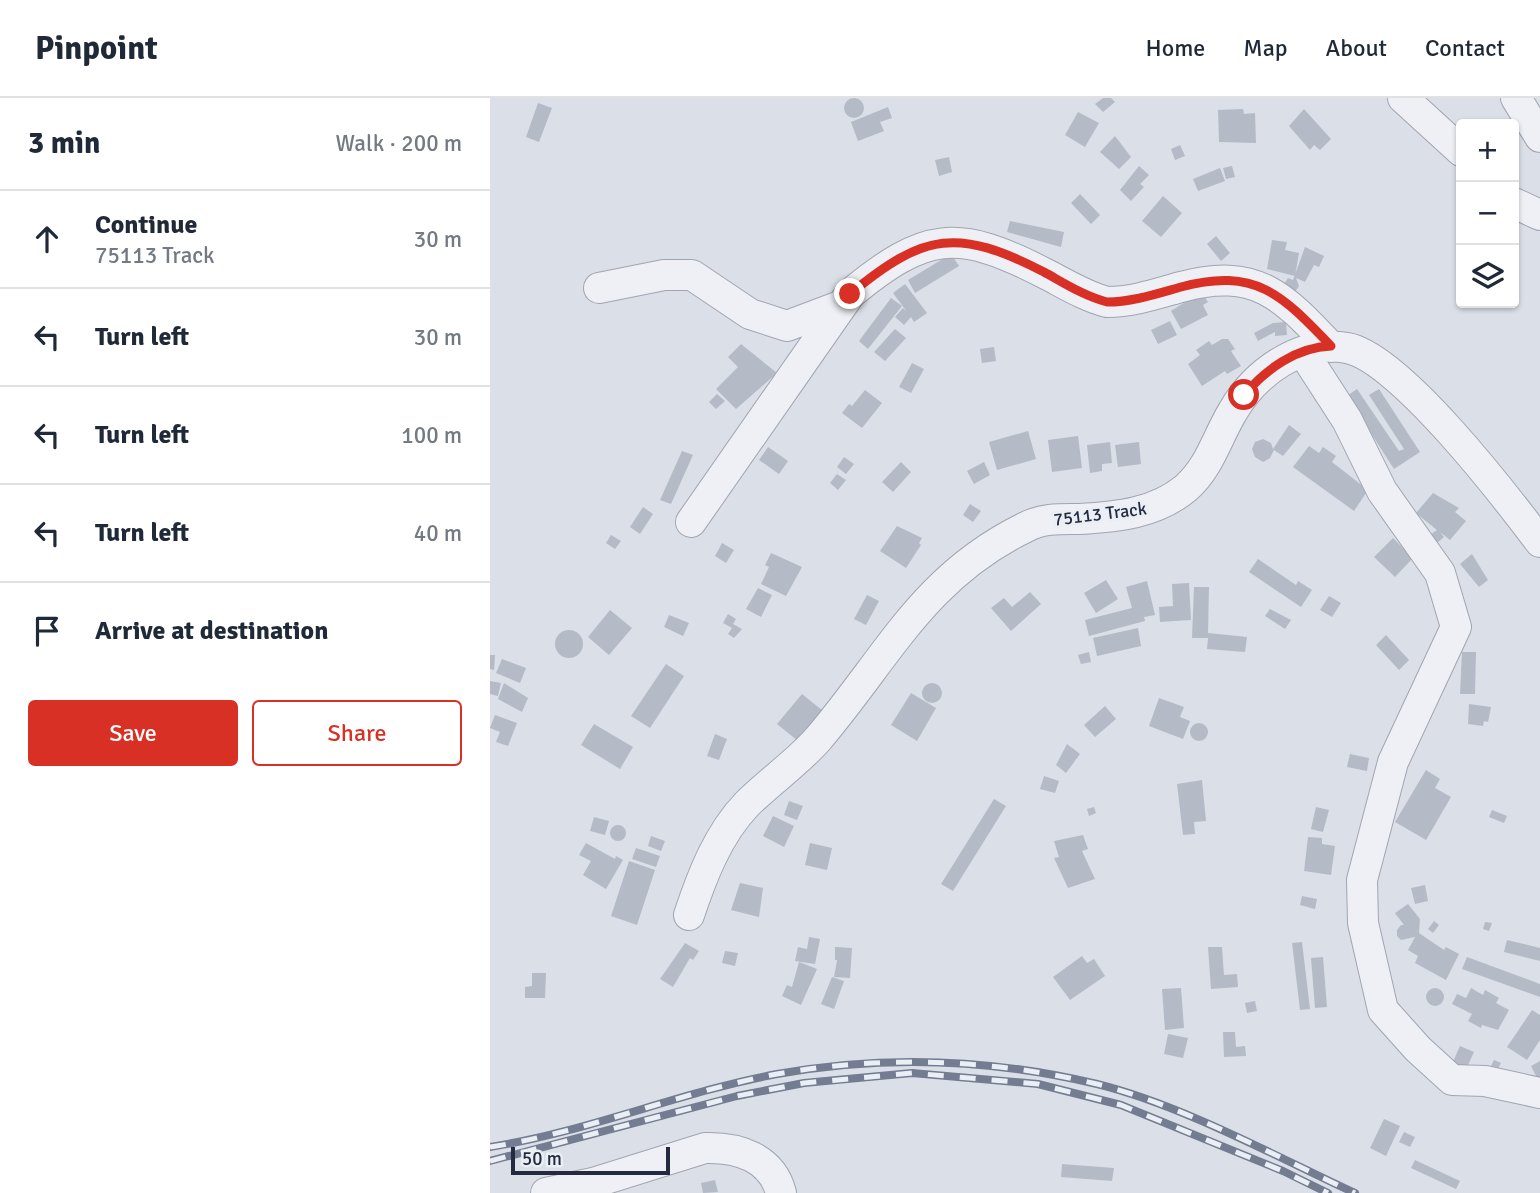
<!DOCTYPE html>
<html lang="en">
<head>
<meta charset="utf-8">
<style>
  :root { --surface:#fff; --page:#f2f2f3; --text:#1f2937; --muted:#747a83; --line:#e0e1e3; --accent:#d93025 }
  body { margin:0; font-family:Signika,sans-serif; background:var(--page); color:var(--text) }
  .controls { position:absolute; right:21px; top:21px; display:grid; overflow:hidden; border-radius:7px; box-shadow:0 2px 5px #0004 }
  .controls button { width:63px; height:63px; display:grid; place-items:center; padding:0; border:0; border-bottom:2px solid var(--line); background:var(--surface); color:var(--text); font:35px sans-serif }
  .scale { position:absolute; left:21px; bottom:18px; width:159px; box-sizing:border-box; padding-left:7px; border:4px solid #242b3e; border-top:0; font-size:19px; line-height:24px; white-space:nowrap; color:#242b3e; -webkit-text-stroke:5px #eaeef5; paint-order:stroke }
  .stop { position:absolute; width:21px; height:21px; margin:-16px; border:5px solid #d93025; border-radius:50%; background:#fff }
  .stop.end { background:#d93025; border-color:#fff; box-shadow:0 2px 7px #0008 }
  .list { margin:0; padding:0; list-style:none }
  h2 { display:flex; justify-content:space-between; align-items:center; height:91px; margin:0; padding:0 28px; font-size:30px }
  h2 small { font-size:23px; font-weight:400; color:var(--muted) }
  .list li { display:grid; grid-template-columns:46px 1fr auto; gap:21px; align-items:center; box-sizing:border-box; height:98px; padding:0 28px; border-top:2px solid var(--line) }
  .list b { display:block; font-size:26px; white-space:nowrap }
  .list p { margin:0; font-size:23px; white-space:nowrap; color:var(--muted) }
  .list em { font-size:23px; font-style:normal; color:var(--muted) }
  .actions { display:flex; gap:14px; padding:21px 28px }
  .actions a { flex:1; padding:16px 0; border:2px solid var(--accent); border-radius:7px; text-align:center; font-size:24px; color:var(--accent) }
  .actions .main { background:var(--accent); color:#fff }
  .icon { flex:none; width:38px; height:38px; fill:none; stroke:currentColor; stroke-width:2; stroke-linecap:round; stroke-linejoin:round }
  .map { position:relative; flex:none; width:1050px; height:1095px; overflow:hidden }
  header { display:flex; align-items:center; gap:42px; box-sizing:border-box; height:98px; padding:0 35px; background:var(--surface); border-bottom:2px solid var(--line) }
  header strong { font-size:33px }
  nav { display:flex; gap:38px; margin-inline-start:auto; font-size:24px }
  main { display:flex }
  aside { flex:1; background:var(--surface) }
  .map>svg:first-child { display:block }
  .building { fill:#b5bac7 }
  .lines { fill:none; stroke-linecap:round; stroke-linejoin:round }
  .minor-casing { stroke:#a0a5b1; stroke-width:32 }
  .minor { stroke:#eef0f5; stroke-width:30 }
  .rail-casing { stroke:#747c91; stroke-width:8 }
  .rail { stroke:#eaeef5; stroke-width:5; stroke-dasharray:16; stroke-linecap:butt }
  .route { stroke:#d93025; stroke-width:9 }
  .labels { text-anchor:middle; stroke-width:6; stroke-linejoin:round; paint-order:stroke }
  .street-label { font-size:18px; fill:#242b3e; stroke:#eaeef5 }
</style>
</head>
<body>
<header>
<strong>Pinpoint</strong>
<nav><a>Home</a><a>Map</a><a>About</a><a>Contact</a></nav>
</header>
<main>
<aside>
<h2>3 min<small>Walk · 200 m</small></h2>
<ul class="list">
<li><svg class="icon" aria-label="ahead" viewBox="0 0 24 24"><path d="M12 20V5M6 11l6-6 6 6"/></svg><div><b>Continue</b><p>75113 Track</p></div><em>30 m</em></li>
<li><svg class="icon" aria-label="left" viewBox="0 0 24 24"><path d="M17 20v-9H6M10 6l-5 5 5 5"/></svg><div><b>Turn left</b></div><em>30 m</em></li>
<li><svg class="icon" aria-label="left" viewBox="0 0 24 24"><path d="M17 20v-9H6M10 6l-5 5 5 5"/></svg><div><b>Turn left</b></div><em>100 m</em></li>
<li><svg class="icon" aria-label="left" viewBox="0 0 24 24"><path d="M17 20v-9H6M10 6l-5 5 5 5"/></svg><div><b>Turn left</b></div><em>40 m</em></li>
<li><svg class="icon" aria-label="arrive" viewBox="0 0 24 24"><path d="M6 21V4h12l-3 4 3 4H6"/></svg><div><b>Arrive at destination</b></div></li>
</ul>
<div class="actions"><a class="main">Save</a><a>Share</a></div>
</aside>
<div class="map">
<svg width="1050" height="1095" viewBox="0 0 1050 1095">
  <rect width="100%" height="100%" fill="#dbdfe7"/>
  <!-- building -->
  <path class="building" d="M354 10a10 10 0 1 1 20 0a10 10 0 1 1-20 0Z
    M613,0H621L625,4L613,14L605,6Z
    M48,5L62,10L49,44L36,39Z
    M398,9L402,20L390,24L394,33L368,43L361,24Z
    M753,11L754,16L765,15L766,45L729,44L728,12Z
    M814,11L841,41L830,52L824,47L820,52L799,28Z
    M588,14L609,25L595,49L575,37Z
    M625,38L641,59L629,71L610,54Z
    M690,47L695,58L685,62L681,51Z
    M459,59L462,74L449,78L445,62Z
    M649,68L659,77L650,86L654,89L641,103L630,92Z
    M742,68L745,79L736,81L733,70Z
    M730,70L735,83L708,93L703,81Z
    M590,96L610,117L601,126L581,105Z
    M673,98L692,115L671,139L652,123Z
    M520,123L574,134L571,149L517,134Z
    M726,138L740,155L731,163L717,146Z
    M782,142L797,144L795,152L809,155L805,178L777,171Z
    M815,149L834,158L829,169L824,167L815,184L806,180L809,188L805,194L794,186L798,180L803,182Z
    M461,156L469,168L425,195L418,182Z
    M415,186L437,215L424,224L421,219L414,227L405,219L413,210L417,214L403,195Z
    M708,196H713L718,204L713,207L718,217L691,231L681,213Z
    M401,200L412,208L378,251L369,243Z
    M680,223L687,237L668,246L661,232Z
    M796,224L797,237L785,238V234L768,243L764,235L783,225Z
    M405,231L416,240L395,263L384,254Z
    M732,241H738L745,251L741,253L751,268L737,276L735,273L712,288L698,266L710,257L706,252L719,243L722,247Z
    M251,246L287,275L246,311L226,291L248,269L238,259Z
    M504,249L506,263L492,265L490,251Z
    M422,265L434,271L421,295L409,289Z
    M867,291L909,353L914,351L879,297L889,291L930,354L904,371L857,298Z
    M375,292L392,305L372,330L352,315L359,306L362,308Z
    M227,296L235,303L226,311L219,304Z
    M799,327L811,336L793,358L784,352L780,360L773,364L765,359L762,351L765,344L773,341L781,345L783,351Z
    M538,333L546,361L507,372L499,344Z
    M588,338L592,370L562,374L558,342Z
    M620,344L622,365L612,366V373L600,375L597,347Z
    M649,344L651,366L628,369L625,347Z
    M819,348L829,355L833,349L846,358L842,364L878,392L864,413L803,369Z
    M278,349L298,363L289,376L269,362Z
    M192,353L203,357L181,406L170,402Z
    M354,359L364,366L356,376L347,369Z
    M411,364L421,374L403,394L392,384Z
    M494,364L500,377L484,386L477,373Z
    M347,376L356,382L348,392L340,385Z
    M943,395L969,410L965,414L976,423L960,442L950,434L954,439L947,445L940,437L947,432L926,415Z
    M480,406L491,413L483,424L473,417Z
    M153,409L163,416L150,436L140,429Z
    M407,428L432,440L429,445L431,447L416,470L390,453Z
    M121,437L131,443L125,451L116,445Z
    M903,440L923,460L905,479L884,459Z
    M232,445L244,452L236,465L225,458Z
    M281,455L312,469L296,498L271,486L279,469L275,467Z
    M982,456L998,482L989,489L970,466Z
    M768,461L806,487L808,483L822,492L811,509L759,474Z
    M616,482L628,501L606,515L594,495Z
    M657,483L665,517L654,519L655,523L599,538L595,522L642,510L636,489Z
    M699,485L701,522L670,524L669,509L683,508L682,486Z
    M704,489H719L718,535L757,539L755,554L717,551L718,540H702Z
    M268,490L282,497L271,519L256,511Z
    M540,494L551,506L521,533L501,510L514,500L522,509Z
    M377,497L389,503L376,527L364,521Z
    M839,498L851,505L842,519L830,512Z
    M780,511L801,522L795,531L775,518Z
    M120,512L142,530L119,557L98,539Z
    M238,516L246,521L243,526L252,531L244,540L238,536L242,530L233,525Z
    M179,517L199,525L193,538L174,529Z
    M648,530L651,548L607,558L603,540Z
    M65 546a14 14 0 1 1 28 0a14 14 0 1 1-28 0Z
    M896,537L919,562L909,572L886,547Z
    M599,554L601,564L591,566L588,557Z
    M972,554H986L985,596H970Z
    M0,557H5L4,572L0,571Z
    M12,561L36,570L30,585L6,575Z
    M176,566L194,578L160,630L141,618Z
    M0,583L11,585L8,598L0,596Z
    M432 595a10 10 0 1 1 20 0a10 10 0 1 1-20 0Z
    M14,585L38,600L32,614L8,601Z
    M421,595L446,610L427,643L401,627Z
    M312,596L333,613L308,643L287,626Z
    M669,600L694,609L690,619L700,623L693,641L659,628Z
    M979,606L1001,609L998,624L994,623L993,628L978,626Z
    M615,608L626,621L605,639L594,627Z
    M5,617L27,625L18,648L6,644L10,634L0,630Z
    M700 634a9 9 0 1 1 18 0a9 9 0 1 1-18 0Z
    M104,626L143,649L130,671L91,647Z
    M225,636L237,641L229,662L217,658Z
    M577,646L590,656L576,675L566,667Z
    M860,656L879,660L877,673L857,669Z
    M936,672L950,681L945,690L961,699L936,742L905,724Z
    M554,678L569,683L565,695L550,691Z
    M712,682L716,723L704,724L705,736L693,737L687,686Z
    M504,701L516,708L463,793L451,786Z
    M299,703L313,708L307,722L294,717Z
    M604,709L606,715L599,718L597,711Z
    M826,709L839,712L833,734L821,731Z
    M1002,712L1017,718L1014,725L999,719Z
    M283,718L304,728L294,749L273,738Z
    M104,719L119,723L115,737L100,733Z
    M120 735a8 8 0 1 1 16 0a8 8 0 1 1-16 0Z
    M593,737L598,751L592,753L605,781L578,790L564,760L569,759L564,743Z
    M161,738L175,743L171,753L158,748Z
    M818,739L832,740V746L845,748L841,777L814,773Z
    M96,745L125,761L126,758L133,762L116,791L93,777L101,763L89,757Z
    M320,745L342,750L337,772L315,767Z
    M146,750L170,758L166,769L142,761Z
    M139,763L165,772L147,827L121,818Z
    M250,785L273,790L269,819L241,812Z
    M935,787L938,803L925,806L921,790Z
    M812,798L827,801L825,811L810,807Z
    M918,806L930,821L929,835L954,852L956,849L969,856L956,882L925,865L928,858L918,852L925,839L911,842L907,838V832L911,827H914L905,815Z
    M944,823L949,827L943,835L938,831Z
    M995,824L1002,825L999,833L993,831Z
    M319,839L330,841L325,866L305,863L308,849L317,851Z
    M1017,842L1050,850V863L1014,854Z
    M812,844L820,911L810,912L802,845Z
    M195,845L209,853L203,862L200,860L183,889L170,881Z
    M345,849L362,850L360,880L344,879L347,862H345Z
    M718,849H732L734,877L747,876L748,889L721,891Z
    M235,853L248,855L245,868L232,865Z
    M592,858L597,865L604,861L615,878L580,902L563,879Z
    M833,859L837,909L825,910L821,860Z
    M977,859L1050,886V899L972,871Z
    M309,864L327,871L311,907L292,898L297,887L302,889Z
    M42,875H56L55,900H35V889L42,888Z
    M342,879L354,883L344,911L331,906Z
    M691,890L694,930L675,932L672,891Z
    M981,890L993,897L995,892L1009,900L1006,905L1019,912L1008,932L992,927L991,930L978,923L982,916L962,906L967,896L976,900Z
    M936 899a9 9 0 1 1 18 0a9 9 0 1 1-18 0Z
    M765,903L767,913L757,915L755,905Z
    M1042,912L1050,917V942L1037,962L1017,949Z
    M733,934H745L746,949L755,948L756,958L734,959Z
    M678,936L698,940L693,960L674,956Z
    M970,948L984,954L974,976L960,970Z
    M1004,962L1011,965L1008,971L1001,968Z
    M1050,963V986L1041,968Z
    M894,1021L910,1028L896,1058L880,1050Z
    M914,1034L925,1039L920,1049L909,1044Z
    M925,1062L970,1083L966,1091L921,1070Z
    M572,1066L624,1070L622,1083L571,1079Z
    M225,1082L228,1094L213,1095L211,1085Z"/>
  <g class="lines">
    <defs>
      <path id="minor" d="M913,0L971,53
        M1026,0L1050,39
        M1024,105L1050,117
        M109,190L174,177H202L260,216L297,228L350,208
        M813,254L857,322L892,393L950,475L966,529L903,664L872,782L873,825L893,912L928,951L962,982L995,983L1050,995
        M201,424L360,196C435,134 467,130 554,175C574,185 594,198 617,204C643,204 666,196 691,189C766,169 792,197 841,249
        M199,817C212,778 228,736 257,706C280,683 307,665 328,641C398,559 433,479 536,429C553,420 571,421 589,421C628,419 666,415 696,390C720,369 727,339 743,313C765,275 811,241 857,250C909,259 1017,400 1050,444
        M56,1095L103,1085L215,1050C249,1049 282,1060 291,1095"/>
    </defs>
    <!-- minor casing -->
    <use href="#minor" class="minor-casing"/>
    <!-- minor -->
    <use href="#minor" class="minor"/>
    <defs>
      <path id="rail" d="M0,1049C97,1034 190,994 287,976C393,957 502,961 607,986C692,1007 785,1058 865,1095
        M0,1063L247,998L314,985L422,975L548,986L631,1007L793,1073L838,1095"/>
    </defs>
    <!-- rail casing -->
    <use href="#rail" class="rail-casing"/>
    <!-- rail -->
    <use href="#rail" class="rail"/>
  </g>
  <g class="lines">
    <!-- route -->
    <path class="route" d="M360,196C435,134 468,130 554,174C574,185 594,198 617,204C642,204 666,196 691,189C766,169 792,197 841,248C807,249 776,271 754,297"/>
  </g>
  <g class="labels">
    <!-- street labels -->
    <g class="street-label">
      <text transform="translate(610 416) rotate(-7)" y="6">75113 Track</text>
    </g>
  </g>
</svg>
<div class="controls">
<button>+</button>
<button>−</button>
<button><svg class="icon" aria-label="layers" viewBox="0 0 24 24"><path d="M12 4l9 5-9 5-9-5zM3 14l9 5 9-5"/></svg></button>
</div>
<div class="scale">50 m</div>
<div class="stop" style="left:754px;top:297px"></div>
<div class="stop end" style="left:360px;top:196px"></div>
</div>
</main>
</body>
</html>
